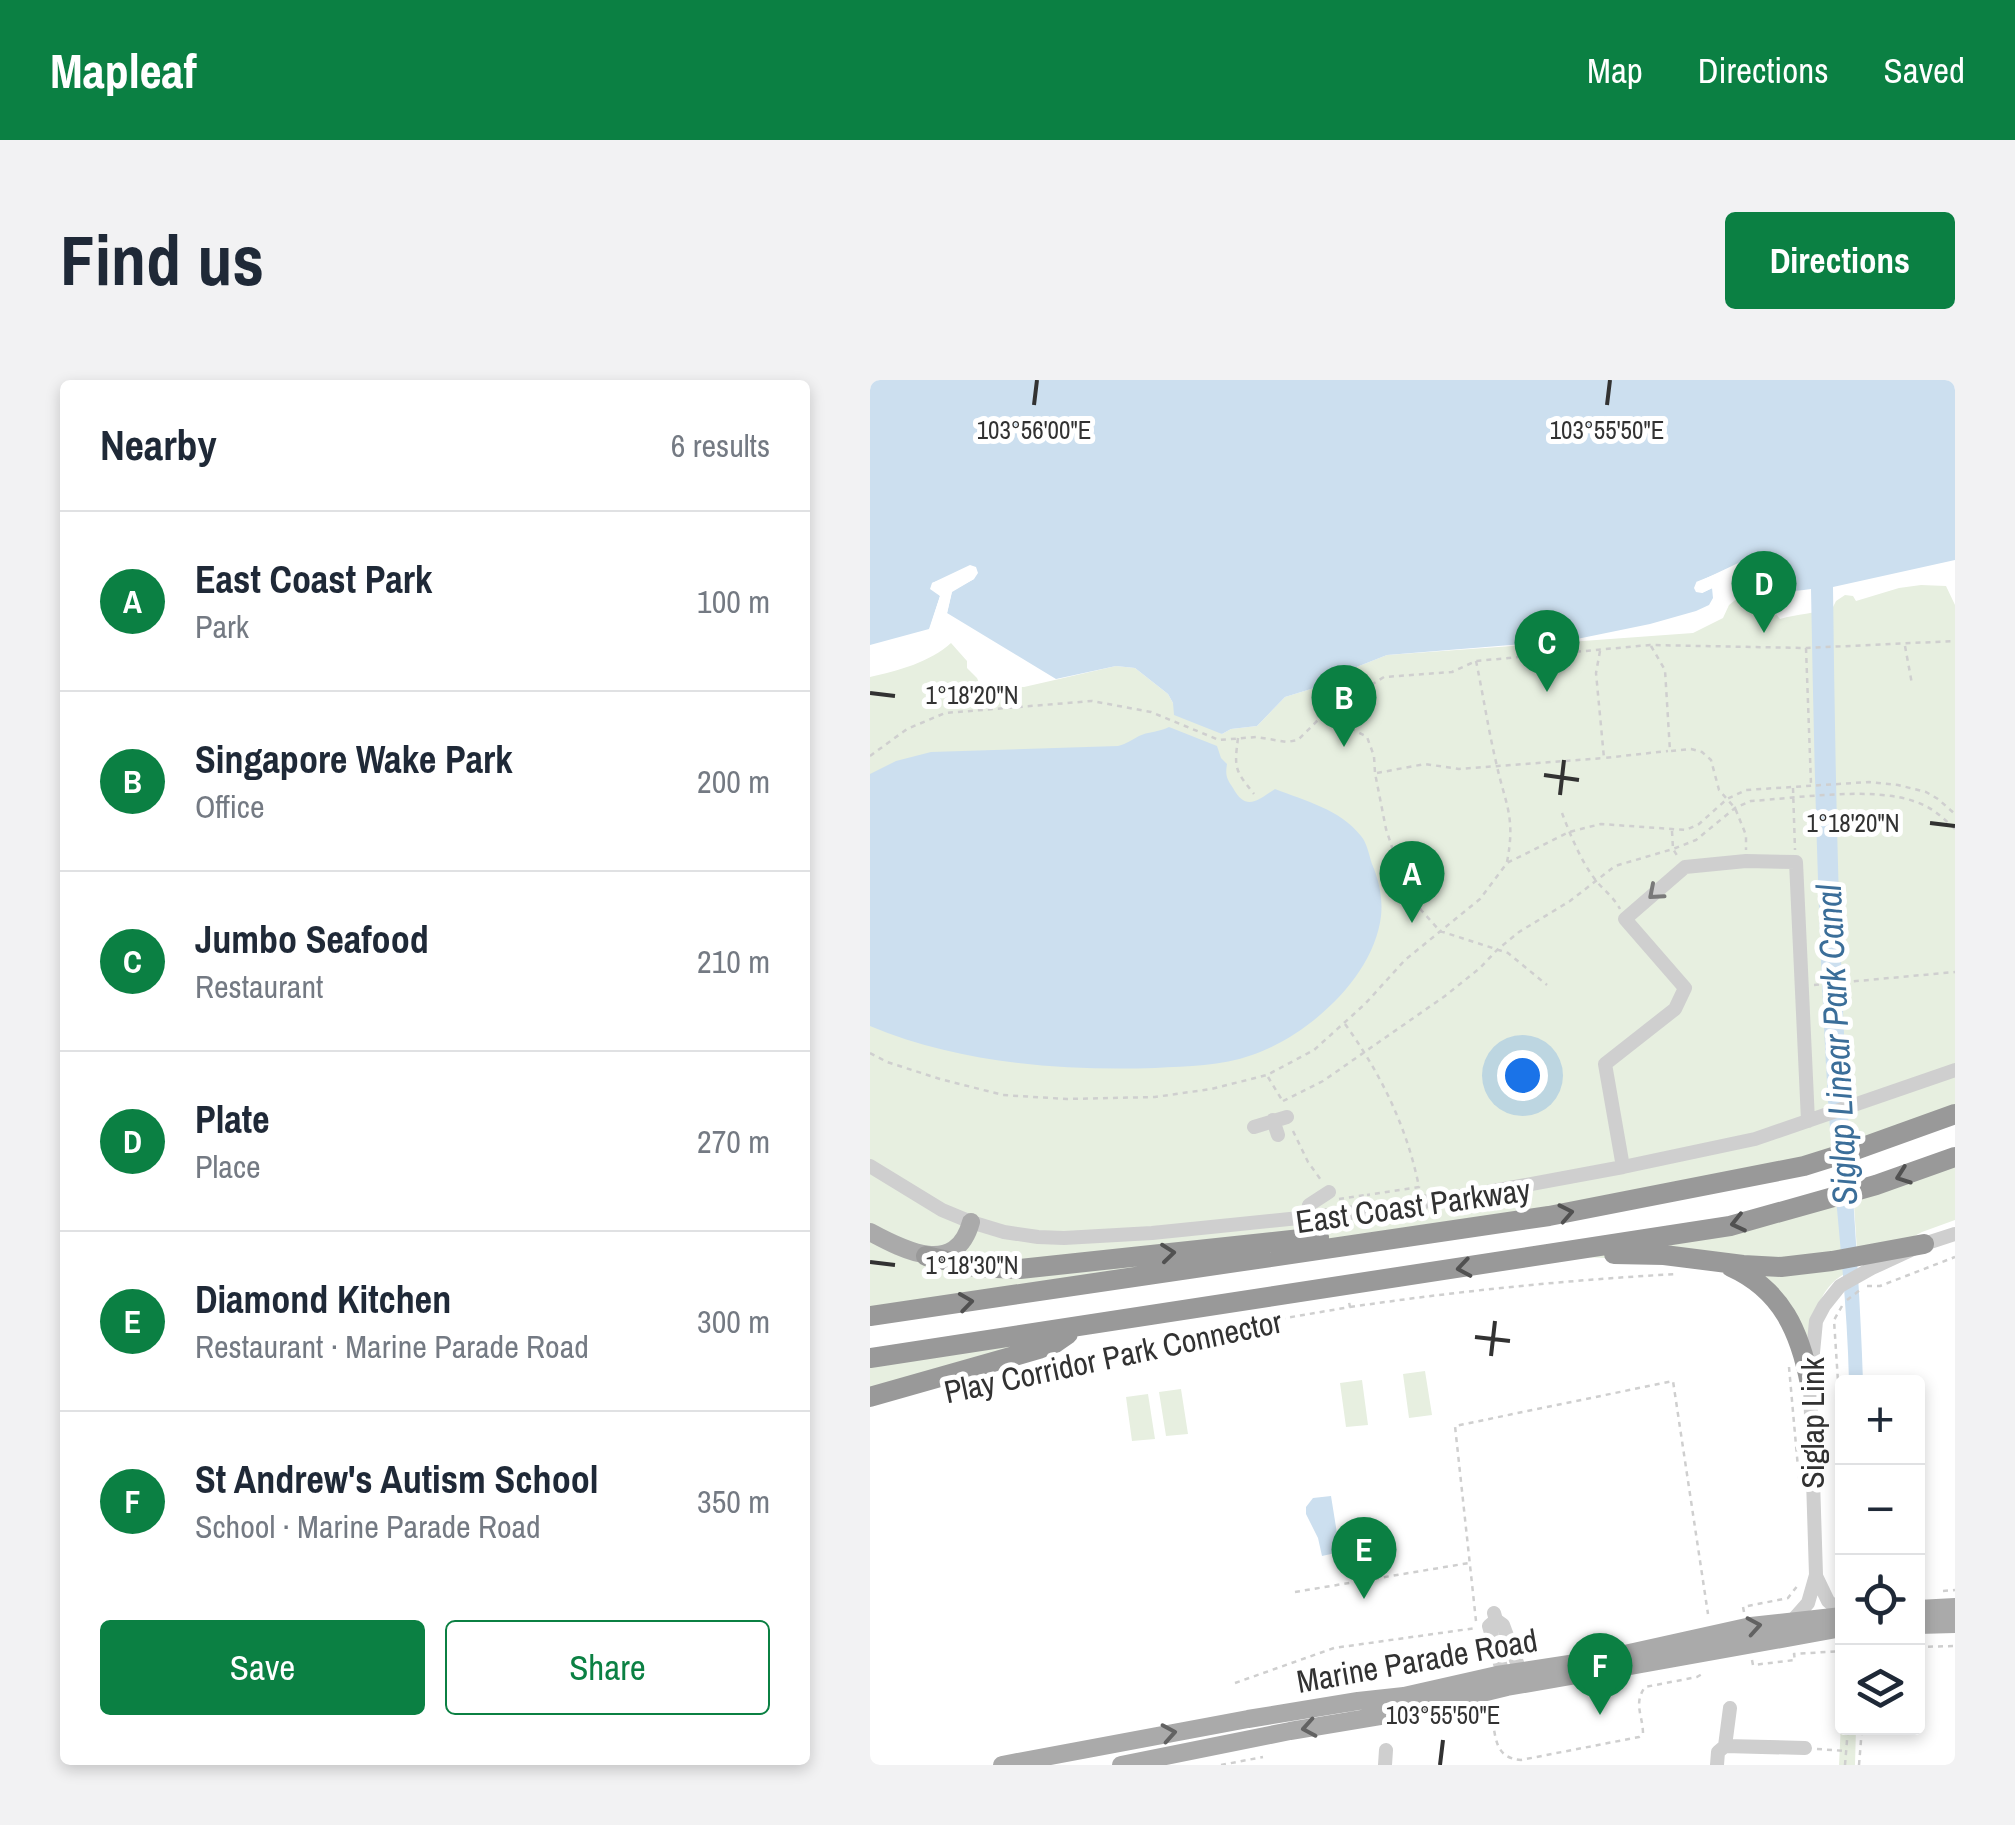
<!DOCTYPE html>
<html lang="en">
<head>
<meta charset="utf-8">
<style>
  :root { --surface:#fff; --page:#f2f2f3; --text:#1f2937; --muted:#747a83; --line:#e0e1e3; --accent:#0b8043 }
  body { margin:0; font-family:"Archivo Narrow",sans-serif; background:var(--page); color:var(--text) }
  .controls { position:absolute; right:30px; bottom:30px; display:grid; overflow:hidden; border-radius:10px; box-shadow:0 5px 15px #0003 }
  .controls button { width:90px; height:90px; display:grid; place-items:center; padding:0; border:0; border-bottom:2px solid var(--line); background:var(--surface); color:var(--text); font:50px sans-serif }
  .you { position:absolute; left:652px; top:695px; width:35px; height:35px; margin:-25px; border:8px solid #fff; border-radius:50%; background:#1a73e8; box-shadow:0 0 0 15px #1a73e833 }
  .badge { display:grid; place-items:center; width:65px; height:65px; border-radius:50%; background:var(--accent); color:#fff; font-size:32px; font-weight:700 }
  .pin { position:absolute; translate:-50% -82px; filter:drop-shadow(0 2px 5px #0008) }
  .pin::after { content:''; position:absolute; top:52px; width:35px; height:30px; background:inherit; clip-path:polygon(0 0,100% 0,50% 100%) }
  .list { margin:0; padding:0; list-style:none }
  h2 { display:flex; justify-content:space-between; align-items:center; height:130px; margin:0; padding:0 40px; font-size:42px }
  h2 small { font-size:32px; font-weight:400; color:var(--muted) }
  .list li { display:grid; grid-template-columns:65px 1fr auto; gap:30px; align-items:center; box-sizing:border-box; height:180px; padding:0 40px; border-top:2px solid var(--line) }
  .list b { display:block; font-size:38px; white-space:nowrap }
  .list p { margin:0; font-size:32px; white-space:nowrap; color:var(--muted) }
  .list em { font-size:32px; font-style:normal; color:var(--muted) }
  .actions { display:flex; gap:20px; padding:30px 40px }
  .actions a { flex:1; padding:22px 0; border:2px solid var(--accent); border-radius:10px; text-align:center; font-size:35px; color:var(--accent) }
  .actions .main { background:var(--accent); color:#fff }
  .icon { flex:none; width:55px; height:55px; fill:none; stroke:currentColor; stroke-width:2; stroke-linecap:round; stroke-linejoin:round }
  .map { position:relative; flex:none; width:1085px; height:1385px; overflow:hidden; border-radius:10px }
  header { display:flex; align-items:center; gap:60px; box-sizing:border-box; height:140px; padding:0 50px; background:var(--accent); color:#fff }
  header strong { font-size:48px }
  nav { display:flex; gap:55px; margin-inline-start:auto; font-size:35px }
  .intro { display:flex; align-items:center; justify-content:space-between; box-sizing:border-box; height:240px; padding:0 60px }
  h1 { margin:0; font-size:70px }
  .button { padding:25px 45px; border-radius:10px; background:var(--accent); color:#fff; font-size:35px; font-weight:700 }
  main { display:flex; gap:60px; padding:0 60px }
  aside { flex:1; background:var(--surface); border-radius:10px; box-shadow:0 5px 15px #0003 }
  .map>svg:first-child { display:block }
  .green { fill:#e7efe0 }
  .water { fill:#ccdfef }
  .pier { fill:#fff }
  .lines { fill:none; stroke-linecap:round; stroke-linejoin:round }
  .path { stroke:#cfcfcf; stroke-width:2.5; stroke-dasharray:5 5; stroke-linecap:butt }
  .minor { stroke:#cfcfcf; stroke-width:14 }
  .major { stroke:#aaa; stroke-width:18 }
  .highway { stroke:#999; stroke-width:20 }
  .oneway { stroke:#797979 }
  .oneway2 { stroke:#515151 }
  .oneway3 { stroke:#626262 }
  .ticks { fill:none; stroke:#323232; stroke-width:4 }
  .labels { text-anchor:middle; stroke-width:10; stroke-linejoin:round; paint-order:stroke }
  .street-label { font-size:32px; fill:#323232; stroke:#fff }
  .water-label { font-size:35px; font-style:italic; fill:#3b6e99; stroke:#fff }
  .ticks-label { font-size:25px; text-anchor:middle; fill:#323232; stroke:#fff; stroke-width:10; stroke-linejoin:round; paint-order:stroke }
</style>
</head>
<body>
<header>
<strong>Mapleaf</strong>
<nav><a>Map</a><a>Directions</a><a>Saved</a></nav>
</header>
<div class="intro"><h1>Find us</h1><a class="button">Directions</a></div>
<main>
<aside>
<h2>Nearby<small>6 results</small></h2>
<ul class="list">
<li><span class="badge">A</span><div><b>East Coast Park</b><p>Park</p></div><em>100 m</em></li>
<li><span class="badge">B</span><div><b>Singapore Wake Park</b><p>Office</p></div><em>200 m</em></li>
<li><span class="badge">C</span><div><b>Jumbo Seafood</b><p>Restaurant</p></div><em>210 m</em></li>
<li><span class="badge">D</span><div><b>Plate</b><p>Place</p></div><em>270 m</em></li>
<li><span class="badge">E</span><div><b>Diamond Kitchen</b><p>Restaurant · Marine Parade Road</p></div><em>300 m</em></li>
<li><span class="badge">F</span><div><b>St Andrew's Autism School</b><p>School · Marine Parade Road</p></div><em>350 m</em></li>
</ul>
<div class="actions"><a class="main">Save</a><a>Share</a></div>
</aside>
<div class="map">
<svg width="1085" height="1385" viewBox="0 0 1085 1385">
  <rect width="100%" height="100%" fill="#fff"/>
  <!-- green -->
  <path class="green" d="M1051,205L1076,206L1085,225V732L934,786L0,936V297C28,291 60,282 81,263L97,281V288L107,298L110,305L154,307L246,286L265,288L298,314L303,323L352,354L361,349L387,346L415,317L454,305L484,288L517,275L823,253L853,238L859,225L869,217L886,228L906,234L910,239C927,234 945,234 963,227L966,221L975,215L983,216L986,221L1029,208Z
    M1085,774V840L1052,852L988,886L983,810Z
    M967,816L974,894C949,909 945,934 939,960L924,964L885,905L827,882L689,876Z
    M207,948L0,1016V978Z
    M555,991L562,1035L539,1038L533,994Z
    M492,1000L498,1045L476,1047L470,1003Z
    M311,1009L318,1054L296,1056L289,1012Z
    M278,1014L285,1059L262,1061L256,1017Z
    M972,1322V1348H986L985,1385H969Z"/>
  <!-- water -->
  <path class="water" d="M0,0H1085V180L963,207C965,377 968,546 977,715C982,811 990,906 993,1002H979C977,908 964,815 958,721C948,550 944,380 941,209C915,212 892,217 876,193L886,188V178L826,202L832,213L842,208L843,218L839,225L826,231L780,244L702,260L517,275L484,288L454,305L415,317L387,346L361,349L352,354L304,335L303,323L298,314L265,288L246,286L186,299L77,233L82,211L104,199L106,187L62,203L70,216L59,249L0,265Z
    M299,347L347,366L351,378L357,384C355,396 357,399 363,408C376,432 388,420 405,409C435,421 470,429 491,456C497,463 499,475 502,484C509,500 513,518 511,536C504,597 438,656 382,675C351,686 318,686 285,688C190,691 88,683 0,646V394L26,381L61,372L248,366C258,363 260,361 269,356C277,352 289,352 299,347Z
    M461,1116L470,1172L452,1176L448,1158L436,1134V1127L443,1118Z"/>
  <!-- pier -->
  <path class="pier" d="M881,177L887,178L888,182L886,188L872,195V190L882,184L881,182L830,208L842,203L847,206L832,213L826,212L824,208L826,203Z
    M100,185L106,187L108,193L104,199L82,212L76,238L72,232L78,209L101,195L102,191L66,207L74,212L75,216L63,251L58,254L70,216L60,209L62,203Z"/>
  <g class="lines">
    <!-- path -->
    <path class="path" d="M781,266L795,290L800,371L821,369L832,372L841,380L849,410L865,428L876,455V470
      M1035,266L1042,304
      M936,268L941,404
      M730,271L726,293L734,378L798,371
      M606,281C613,314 618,348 626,382C635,424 646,436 637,482
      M454,334L497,357L504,376L505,393L516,449L530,491L551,530L570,551L638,573L677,605
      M368,358C364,389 365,390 384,414
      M0,376L37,349L75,333L222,321L281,332L349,360L386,357L417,362L428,360L454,334L514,297L582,292L606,281L780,265L936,268L1085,261
      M507,393L555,384L589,389L734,378
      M923,408L925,470
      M692,433C700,454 710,479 724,498C732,509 743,516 750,529
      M802,451L803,469L808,477
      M944,605L1085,592
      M475,644C511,694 537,747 549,807L497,815
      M0,673L17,682L70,699L133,715L197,719L285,717L341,709L397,695L444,670L495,624L535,580L610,519L637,483L699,452L731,444L816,450L829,444L857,419L876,410L999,402L1028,405L1056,412L1068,419L1085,434
      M398,697L412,720
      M413,721L453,701L575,616L610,588L627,570L649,552L700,521L745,486L803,469L826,460L865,428L881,421C927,418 1005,406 1046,422C1062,427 1073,438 1085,449
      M423,751L438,782L451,800
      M469,819L496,815
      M997,906H1010L1085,877
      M977,920L990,910
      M972,926L964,940L972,1063
      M480,927C589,911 697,900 807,894
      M919,987L929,1099
      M146,994L316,955L480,927L479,922
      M1073,1211L1085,1210
      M425,1212L599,1183
      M874,1232L873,1227L918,1218L928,1205
      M606,1241L585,1046L803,1001L838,1234
      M1048,1267L1085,1266
      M882,1280L883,1285L925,1280L924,1274L972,1271
      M365,1303L464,1268L606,1248
      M621,1331C626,1355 623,1378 651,1380L769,1357L773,1354C773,1335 763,1324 775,1307L827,1297L832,1294
      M947,1369L976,1371
      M351,1385L393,1377
      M975,1385L978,1348
      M989,1385L992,1348"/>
    <!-- minor -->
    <path class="minor" d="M403,740L408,755
      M384,747L417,737
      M0,786L72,830L101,842L134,852L168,857L194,858L282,853L487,832L618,812L753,787L885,759L1085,690
      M753,787L735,684L805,629L815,608L755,539L815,487L876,481L926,482L938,741
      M436,839L439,825L459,812
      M946,1196L958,1221L972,1233
      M624,1233L626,1240L633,1245L653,1299
      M626,1240L619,1246L636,1304
      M923,1240L938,1223L946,1195L940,1004L946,941L954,926L970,906L1002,888L1054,864L1085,854
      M855,1366L935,1368
      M515,1385L516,1370
      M847,1385L848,1372L855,1366L860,1328"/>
    <!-- major -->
    <path class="major" d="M0,852C35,871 86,897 101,842
      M1048,1229L1085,1227
      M1048,1245L1085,1244
      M727,1292L972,1248
      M132,1385L378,1339L488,1321L534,1316L627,1295L732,1279L881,1246L972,1236
      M251,1385L420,1351L534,1332L637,1307L701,1296"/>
    <!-- highway -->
    <path class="highway" d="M744,874L794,875L873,885L911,887L962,881L1054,864
      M56,876L105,887L150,889L449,857
      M861,887C912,910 930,952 940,1004
      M0,936L679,836L934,786L985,770L1085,734
      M0,978L860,846L1006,805L1085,777
      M0,1017L169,969L185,963L198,954"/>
  </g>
  <!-- one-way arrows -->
  <defs><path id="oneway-chevron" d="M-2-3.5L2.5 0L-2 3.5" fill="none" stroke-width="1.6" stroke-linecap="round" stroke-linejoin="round" transform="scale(2.5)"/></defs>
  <use class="oneway" href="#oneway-chevron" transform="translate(785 513) rotate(139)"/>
  <g class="oneway2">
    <use href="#oneway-chevron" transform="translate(1033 796) rotate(160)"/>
    <use href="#oneway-chevron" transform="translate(696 833) rotate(-11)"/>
    <use href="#oneway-chevron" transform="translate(868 843) rotate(167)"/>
    <use href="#oneway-chevron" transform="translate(298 873) rotate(-6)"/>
    <use href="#oneway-chevron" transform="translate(594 888) rotate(171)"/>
    <use href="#oneway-chevron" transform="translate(96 922) rotate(-8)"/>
  </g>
  <g class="oneway3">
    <use href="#oneway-chevron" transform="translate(884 1246) rotate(-10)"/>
    <use href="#oneway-chevron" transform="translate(439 1348) rotate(170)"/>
    <use href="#oneway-chevron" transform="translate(299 1353) rotate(-10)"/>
  </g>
  <!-- ticks -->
  <path class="ticks" d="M164,25L167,0M737,25L740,0M0,313L25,316M674,395L709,400M690,415L694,380M1060,443L1085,446M0,882L25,885M605,957L640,961M621,976L625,941M570,1385L573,1360"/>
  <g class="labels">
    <!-- street labels -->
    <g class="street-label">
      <text transform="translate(543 826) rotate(-8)" y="11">East Coast Parkway</text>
      <text transform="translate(243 977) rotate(-12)" y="11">Play Corridor Park Connector</text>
      <text transform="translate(943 1043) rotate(-90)" y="11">Siglap Link</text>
      <text transform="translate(547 1281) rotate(-10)" y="11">Marine Parade Road</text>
    </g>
    <!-- water labels -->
    <g class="water-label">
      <text transform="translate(967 665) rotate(-93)" y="12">Siglap Linear Park Canal</text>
    </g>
  </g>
  <g class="ticks-label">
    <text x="164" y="59">103°56'00"E</text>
    <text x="737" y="59">103°55'50"E</text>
    <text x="102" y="324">1°18'20"N</text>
    <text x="983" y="452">1°18'20"N</text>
    <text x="102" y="894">1°18'30"N</text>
    <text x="573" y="1344">103°55'50"E</text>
  </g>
</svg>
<div class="controls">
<button>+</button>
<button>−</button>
<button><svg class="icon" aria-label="locate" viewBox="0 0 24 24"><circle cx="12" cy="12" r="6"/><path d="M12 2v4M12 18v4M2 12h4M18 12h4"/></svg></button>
<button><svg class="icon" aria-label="layers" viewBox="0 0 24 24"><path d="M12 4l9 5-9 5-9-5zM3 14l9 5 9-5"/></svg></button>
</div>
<div class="you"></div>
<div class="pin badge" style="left:542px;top:543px">A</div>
<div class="pin badge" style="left:474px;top:367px">B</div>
<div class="pin badge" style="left:677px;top:312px">C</div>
<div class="pin badge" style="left:894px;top:253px">D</div>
<div class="pin badge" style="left:494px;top:1219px">E</div>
<div class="pin badge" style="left:730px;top:1335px">F</div>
</div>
</main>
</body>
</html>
